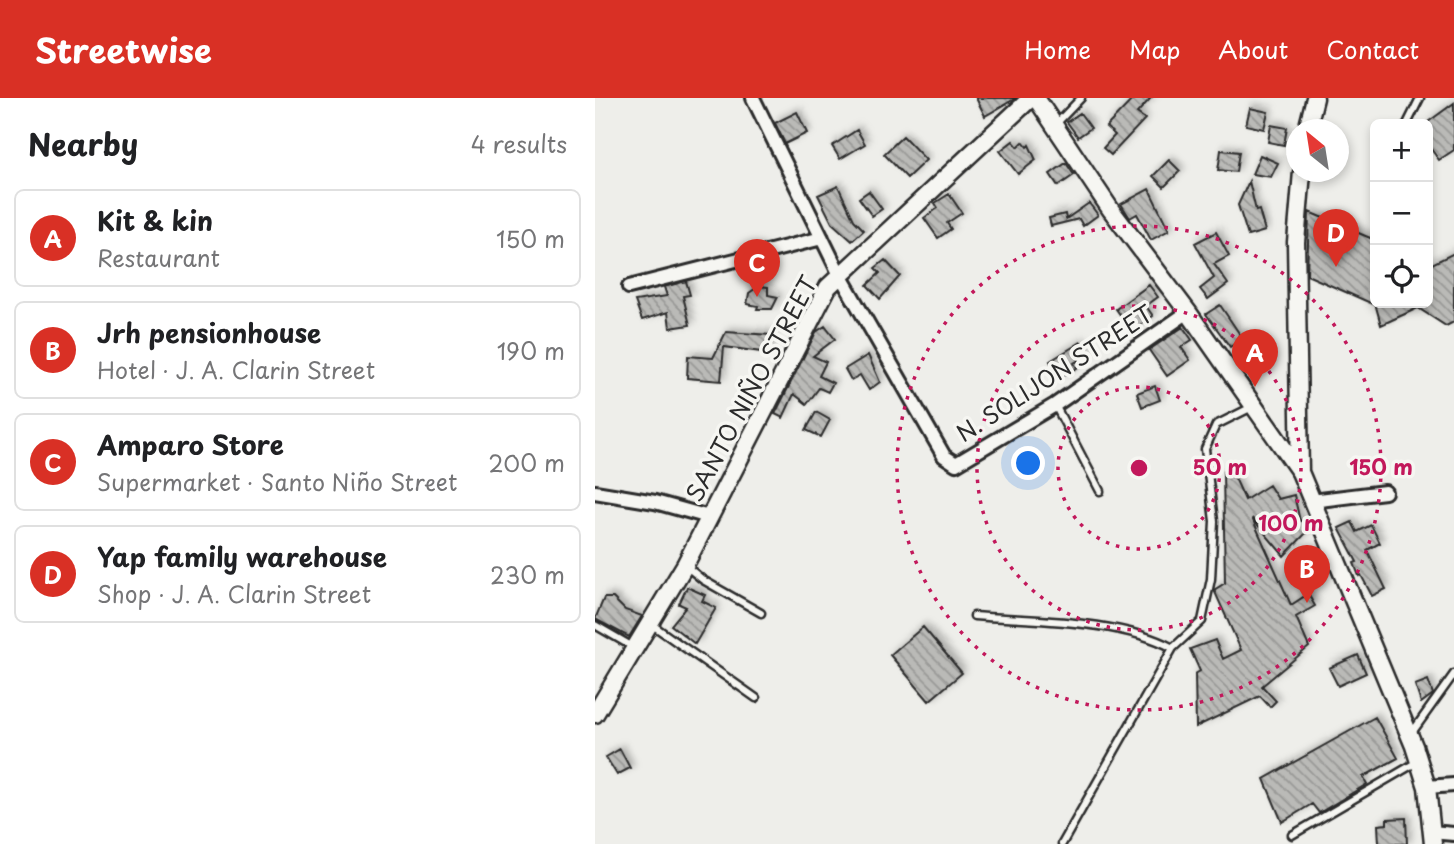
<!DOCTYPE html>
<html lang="en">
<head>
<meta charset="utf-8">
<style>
  :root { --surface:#fff; --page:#f2f2f2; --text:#202124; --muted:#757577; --line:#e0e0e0; --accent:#d93025 }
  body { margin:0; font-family:"Playpen Sans",sans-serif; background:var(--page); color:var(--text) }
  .controls { position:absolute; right:21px; top:21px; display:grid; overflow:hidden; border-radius:10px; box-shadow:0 4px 10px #0003 }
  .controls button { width:63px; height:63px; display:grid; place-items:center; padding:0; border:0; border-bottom:2px solid var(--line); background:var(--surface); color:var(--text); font:35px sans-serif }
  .compass { position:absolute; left:691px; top:21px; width:63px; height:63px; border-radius:50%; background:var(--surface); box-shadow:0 4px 10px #0003; rotate:330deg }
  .you { position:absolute; left:434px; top:366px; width:24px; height:24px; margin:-18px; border:5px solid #fff; border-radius:50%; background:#1a73e8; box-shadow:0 0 0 10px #1a73e833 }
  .badge { display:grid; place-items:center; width:46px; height:46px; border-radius:50%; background:var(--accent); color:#fff; font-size:23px; font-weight:700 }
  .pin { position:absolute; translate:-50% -58px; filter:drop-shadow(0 2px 4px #0008) }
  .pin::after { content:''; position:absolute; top:37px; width:24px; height:21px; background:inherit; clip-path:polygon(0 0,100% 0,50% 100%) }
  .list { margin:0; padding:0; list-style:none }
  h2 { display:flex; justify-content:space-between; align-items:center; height:91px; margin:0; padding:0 28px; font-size:30px }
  h2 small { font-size:23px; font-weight:400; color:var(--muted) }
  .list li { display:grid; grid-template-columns:46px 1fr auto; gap:21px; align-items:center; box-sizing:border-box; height:98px; margin:0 14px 14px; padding:0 14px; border:2px solid var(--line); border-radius:10px }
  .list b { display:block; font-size:26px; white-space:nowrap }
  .list p { margin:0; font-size:23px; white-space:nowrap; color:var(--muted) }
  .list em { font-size:23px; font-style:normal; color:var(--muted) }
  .icon { flex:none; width:38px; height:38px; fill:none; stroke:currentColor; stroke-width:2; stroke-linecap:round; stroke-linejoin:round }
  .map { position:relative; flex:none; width:859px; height:746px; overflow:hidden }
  header { display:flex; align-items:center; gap:42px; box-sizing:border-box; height:98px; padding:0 35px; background:var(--accent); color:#fff }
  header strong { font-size:33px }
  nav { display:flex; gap:38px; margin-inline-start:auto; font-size:24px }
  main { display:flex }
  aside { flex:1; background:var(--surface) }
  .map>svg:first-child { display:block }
  .building { fill:url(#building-back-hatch); stroke:#2b2b2b; stroke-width:2; filter:url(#shadow) }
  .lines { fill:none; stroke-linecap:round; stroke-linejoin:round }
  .lane-casing { stroke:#2b2b2b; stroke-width:11 }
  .street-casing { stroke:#2b2b2b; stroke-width:18 }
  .secondary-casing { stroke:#2b2b2b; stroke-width:21 }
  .lane { stroke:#f6f6f2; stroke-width:6 }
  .street { stroke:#f6f6f2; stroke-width:12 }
  .secondary { stroke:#f6f6f2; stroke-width:16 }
  .ring { fill:none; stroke:#c2185b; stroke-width:3.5; stroke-dasharray:3.5 7 }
  .labels { text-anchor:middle; stroke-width:7; stroke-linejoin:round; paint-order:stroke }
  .street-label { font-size:23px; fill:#2b2b2b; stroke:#f6f6f2 }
  .centre { fill:#c2185b; stroke:#f6f6f2; stroke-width:3.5 }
  .ring-label { font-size:21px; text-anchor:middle; font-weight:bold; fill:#c2185b; stroke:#f6f6f2; stroke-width:7; stroke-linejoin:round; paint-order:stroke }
</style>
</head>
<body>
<header>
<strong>Streetwise</strong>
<nav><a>Home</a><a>Map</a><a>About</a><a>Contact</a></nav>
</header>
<main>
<aside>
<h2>Nearby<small>4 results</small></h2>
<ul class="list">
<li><span class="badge">A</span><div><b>Kit &amp; kin</b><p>Restaurant</p></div><em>150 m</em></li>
<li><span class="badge">B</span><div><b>Jrh pensionhouse</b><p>Hotel · J. A. Clarin Street</p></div><em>190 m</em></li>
<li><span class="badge">C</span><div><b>Amparo Store</b><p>Supermarket · Santo Niño Street</p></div><em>200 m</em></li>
<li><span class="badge">D</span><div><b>Yap family warehouse</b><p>Shop · J. A. Clarin Street</p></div><em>230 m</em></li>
</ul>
</aside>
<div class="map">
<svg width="859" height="746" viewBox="0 0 859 746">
  <defs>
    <pattern id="building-back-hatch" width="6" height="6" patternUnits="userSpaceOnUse" patternTransform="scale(1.75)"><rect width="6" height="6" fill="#babab7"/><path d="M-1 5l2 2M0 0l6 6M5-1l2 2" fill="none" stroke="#979795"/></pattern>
    <filter id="shadow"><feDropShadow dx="3.5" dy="-3.5" stdDeviation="3.5" flood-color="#0004"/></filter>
  </defs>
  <rect width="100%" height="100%" fill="#eeeeea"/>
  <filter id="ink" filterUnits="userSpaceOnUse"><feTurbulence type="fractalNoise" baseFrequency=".0143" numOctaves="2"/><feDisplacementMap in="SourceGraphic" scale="14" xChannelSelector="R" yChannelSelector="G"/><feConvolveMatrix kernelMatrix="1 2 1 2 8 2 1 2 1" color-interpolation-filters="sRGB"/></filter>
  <g filter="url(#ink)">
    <!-- building -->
    <path class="building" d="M381,0H421L390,18Z
      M539,0H556L542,15L550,21L516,57L508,50L520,37L511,29Z
      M859,5V52L844,62L833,47V24Z
      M655,10L673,14L669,31L651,27Z
      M202,14L212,35L190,46L180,25Z
      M485,15L496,30L483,39L472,24Z
      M676,27L692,30L689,47L673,44Z
      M262,32L270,46L245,61L237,48Z
      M308,38L331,62L312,80L289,56Z
      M418,43L423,49L428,44L432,49L434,47L441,62L423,76L405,53Z
      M626,52L644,54L641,74L623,72Z
      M665,57L683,65L676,79L657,76Z
      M574,62L585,73L569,89L558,78Z
      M471,65L479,77L463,88L455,76Z
      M654,83L661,113L664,112L670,133L653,138L643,107Z
      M243,88L259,122L269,132L257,143L237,125L223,97Z
      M554,91L574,132L556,142L542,116L535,120L526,106Z
      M274,93L287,111L277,118L264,100Z
      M354,96L367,115L352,125L356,131L343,140L329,120L343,110L340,105Z
      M494,105L503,117L488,128L484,121L456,128L454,120L470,116L471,121Z
      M714,114L780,142V207L712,177Z
      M621,134L634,158L619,166L633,186L613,201L605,191L619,180L600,145Z
      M859,155V224L851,228L823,210L786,227L780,205H833V164L837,166Z
      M290,162L305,178L285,201L272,187L285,175L280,170Z
      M91,183L95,197L88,198L95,227L75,230L73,214L47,222L40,203L72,198L69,189Z
      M554,187L563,199L551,208L558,218L537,233L521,211Z
      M164,188L173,189V197L183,199L177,211H162L163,208L152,206L154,195Z
      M625,207L648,241L635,249L611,216Z
      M230,228L240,241L218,258L231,264L224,278L238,285L233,294L224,290L212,306L199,296L188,320L180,316L221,234Z
      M588,229L597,242L586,249L595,262L572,278L554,252Z
      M131,234L176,237L174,255L129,249L126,283L92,280L93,258L118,260Z
      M486,244L494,257L479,265L482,270L465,280L455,263Z
      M273,257L285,284L274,292L265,277L256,282L250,271Z
      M560,288L565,302L547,309L542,295Z
      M221,314L235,322L226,339L211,332Z
      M628,374L640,380L650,402L674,387L683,401L699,397L705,423L709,422L713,433L689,458L657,420L696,507L713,496L720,508L701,519L714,549L667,588L681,603L675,609L665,598L601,629L600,576L605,573L595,551L620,542L628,561L646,552L619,492L630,485Z
      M757,424L762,434L776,427L785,445L772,452L791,491L777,498L766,477L764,478L759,465L762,464L744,430Z
      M92,489L110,497L107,503L121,510L100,546L76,527L91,509L84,506Z
      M9,500H18L30,512L47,518L34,539L0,521Z
      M328,529L367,575L334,603L295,557Z
      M763,557L771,575L743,588L734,570Z
      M833,582L838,596L826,605L820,587Z
      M780,619L803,660L768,679L772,686L724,715L717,706L687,724L669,681Z
      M25,651L35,670L22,677L11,659Z
      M811,720L812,746H784L783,727L792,726V721Z"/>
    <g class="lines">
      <defs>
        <path id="lane" d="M461,26L486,0
          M812,26L825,0
          M460,307L505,393
          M91,468L108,482L166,515
          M379,518C439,523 524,521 578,550
          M56,526L161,600
          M0,527L38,549
          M816,636L859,576
          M697,737L822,664
          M467,746L578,550L607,523L616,481L619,423L610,351L621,327L657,309"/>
        <path id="street" d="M158,0L245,177L349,358L361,366L460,307L593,214
          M34,189L227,140
          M0,394L60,404L114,419
          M716,403L790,394
          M832,689L859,687
          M836,734L859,736"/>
        <path id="secondary" d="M441,0L516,112L593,214L705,374
          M712,32L720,0
          M707,74L701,144L705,374L819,648L832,689L838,746
          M0,616L90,467L233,189L436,0"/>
      </defs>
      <!-- lane casing -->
      <use href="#lane" class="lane-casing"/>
      <!-- street casing -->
      <use href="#street" class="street-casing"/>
      <!-- secondary casing -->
      <use href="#secondary" class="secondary-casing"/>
      <!-- lane -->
      <use href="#lane" class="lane"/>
      <!-- street -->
      <use href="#street" class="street"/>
      <!-- secondary -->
      <use href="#secondary" class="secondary"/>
    </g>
  </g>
  <!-- distance rings -->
  <g class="ring">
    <circle cx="544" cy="370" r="81"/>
    <circle cx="544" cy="370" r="162"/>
    <circle cx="544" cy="370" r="242"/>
  </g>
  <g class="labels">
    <!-- street labels -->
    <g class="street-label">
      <text transform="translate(460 276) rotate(-33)" y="8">N. SOLIJON STREET</text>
      <text transform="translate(157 291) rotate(-62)" y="8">SANTO NIÑO STREET</text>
    </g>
  </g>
  <circle cx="544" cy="370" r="10" class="centre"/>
  <g class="ring-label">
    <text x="625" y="377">50 m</text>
    <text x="786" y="377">150 m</text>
    <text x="696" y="433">100 m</text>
  </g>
</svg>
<div class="controls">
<button>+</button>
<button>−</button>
<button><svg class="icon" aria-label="locate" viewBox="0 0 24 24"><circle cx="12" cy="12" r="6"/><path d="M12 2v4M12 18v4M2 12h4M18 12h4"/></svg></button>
</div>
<svg class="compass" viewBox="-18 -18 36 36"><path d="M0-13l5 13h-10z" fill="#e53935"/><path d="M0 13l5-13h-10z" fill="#757577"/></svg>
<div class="you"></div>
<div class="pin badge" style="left:660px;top:289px">A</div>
<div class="pin badge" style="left:712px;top:505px">B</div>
<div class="pin badge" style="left:162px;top:199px">C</div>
<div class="pin badge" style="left:741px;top:169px">D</div>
</div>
</main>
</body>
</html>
